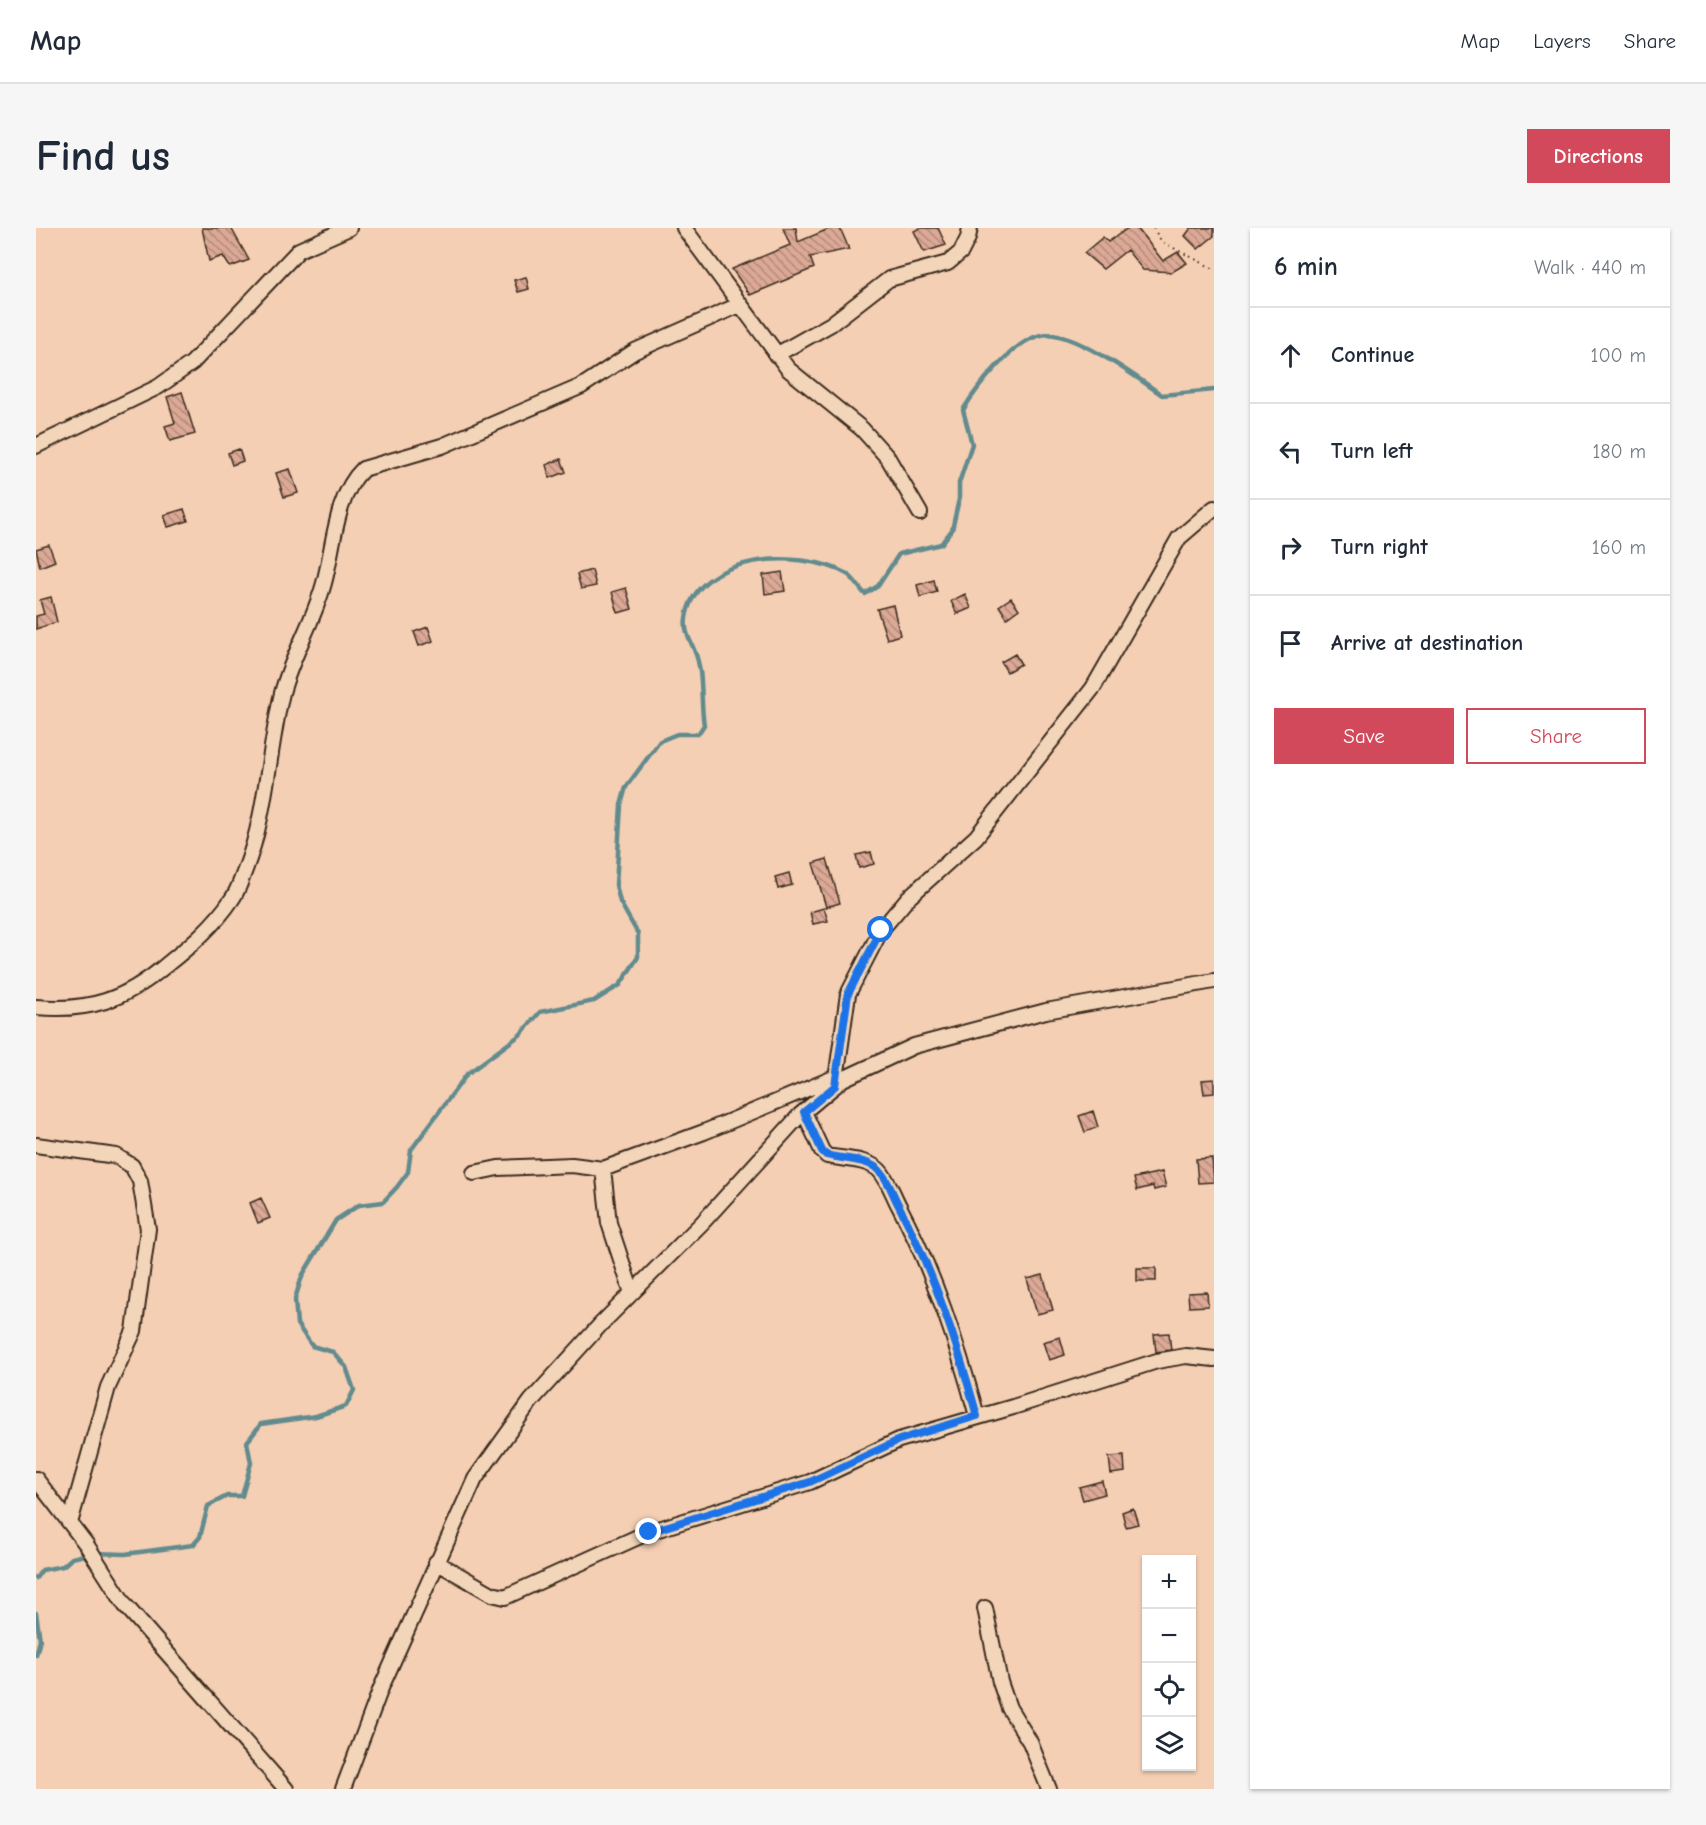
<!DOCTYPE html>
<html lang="en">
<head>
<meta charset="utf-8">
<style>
  :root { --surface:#fff; --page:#f6f6f7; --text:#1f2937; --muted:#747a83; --line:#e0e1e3; --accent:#d1495b }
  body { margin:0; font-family:"Comic Neue",sans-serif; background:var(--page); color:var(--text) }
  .controls { position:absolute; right:18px; bottom:18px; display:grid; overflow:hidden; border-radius:0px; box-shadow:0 2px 4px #0004 }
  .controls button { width:54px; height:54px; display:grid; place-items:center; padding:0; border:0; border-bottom:2px solid var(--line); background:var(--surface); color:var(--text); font:30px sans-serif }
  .stop { position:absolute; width:18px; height:18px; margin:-14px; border:4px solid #1a73e8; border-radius:50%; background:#fff }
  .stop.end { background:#1a73e8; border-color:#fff; box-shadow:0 2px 6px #0008 }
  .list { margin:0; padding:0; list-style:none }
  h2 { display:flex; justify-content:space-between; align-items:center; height:78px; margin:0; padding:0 24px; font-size:26px }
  h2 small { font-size:20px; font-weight:400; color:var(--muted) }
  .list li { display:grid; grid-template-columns:39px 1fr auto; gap:18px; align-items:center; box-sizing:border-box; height:96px; padding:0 24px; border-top:2px solid var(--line) }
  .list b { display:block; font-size:22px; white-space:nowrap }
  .list em { font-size:20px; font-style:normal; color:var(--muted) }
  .actions { display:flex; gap:12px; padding:18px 24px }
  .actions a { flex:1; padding:14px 0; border:2px solid var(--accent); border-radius:0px; text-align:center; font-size:21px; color:var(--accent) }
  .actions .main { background:var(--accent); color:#fff }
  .icon { flex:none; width:33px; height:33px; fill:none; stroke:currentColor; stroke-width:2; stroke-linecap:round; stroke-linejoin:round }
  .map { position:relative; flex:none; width:1178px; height:1561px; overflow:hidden; border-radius:0px }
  header { display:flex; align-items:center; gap:36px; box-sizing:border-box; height:84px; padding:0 30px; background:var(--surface); border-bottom:2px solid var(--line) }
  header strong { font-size:28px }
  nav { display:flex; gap:33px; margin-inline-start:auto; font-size:21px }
  .intro { display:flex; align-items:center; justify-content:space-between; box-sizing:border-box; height:144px; padding:0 36px }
  h1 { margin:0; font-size:42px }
  .button { padding:15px 27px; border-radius:0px; background:var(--accent); color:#fff; font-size:21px; font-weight:700 }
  main { display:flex; gap:36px; padding:0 36px }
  aside { flex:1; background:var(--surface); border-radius:0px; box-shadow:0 2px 4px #0004 }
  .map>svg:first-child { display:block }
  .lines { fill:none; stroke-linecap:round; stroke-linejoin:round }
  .stream { stroke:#628b8e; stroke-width:4.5 }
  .building { fill:url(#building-back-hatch); stroke:#3b2a1e; stroke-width:1.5 }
  .street-casing { stroke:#3b2a1e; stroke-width:18 }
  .path { stroke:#3b2a1e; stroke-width:2; stroke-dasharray:1.5 4.5; stroke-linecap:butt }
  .street { stroke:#f3d6b9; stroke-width:14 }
  .route { stroke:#1a73e8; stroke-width:8 }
</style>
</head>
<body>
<header>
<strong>Map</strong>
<nav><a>Map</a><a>Layers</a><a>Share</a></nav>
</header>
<div class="intro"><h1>Find us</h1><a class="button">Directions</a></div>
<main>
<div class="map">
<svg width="1178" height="1561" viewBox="0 0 1178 1561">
  <defs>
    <pattern id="building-back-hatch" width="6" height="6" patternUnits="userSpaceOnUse" patternTransform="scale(1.5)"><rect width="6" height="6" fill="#dca996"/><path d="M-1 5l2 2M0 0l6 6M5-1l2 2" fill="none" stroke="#b48a7a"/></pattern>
  </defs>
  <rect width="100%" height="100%" fill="#f4cfb4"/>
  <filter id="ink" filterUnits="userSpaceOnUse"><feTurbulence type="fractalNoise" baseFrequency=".0167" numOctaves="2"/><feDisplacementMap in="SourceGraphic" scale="12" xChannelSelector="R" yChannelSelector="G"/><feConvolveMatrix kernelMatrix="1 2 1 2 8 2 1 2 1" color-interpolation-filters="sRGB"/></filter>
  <g filter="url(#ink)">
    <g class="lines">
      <!-- stream -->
      <path class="stream" d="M0,1350L6,1342L27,1338L36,1330L57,1325L89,1326L157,1317L164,1309L172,1278L191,1268H206L215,1235L211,1214L225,1196L280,1188L310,1178L318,1162L310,1139L297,1124L276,1118L261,1096L259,1071L266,1048L300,992L323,977L347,974L361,959L372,944L375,922L431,846L484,807L504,784L558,773L584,757L602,729V706L584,674L580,657L585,577L590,559L624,513L641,506H662L668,497C664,473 668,446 659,424C654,411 648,404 650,390C660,325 765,320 811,346C817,349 823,360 829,366L842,358L863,326L905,316L916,302L923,271V255L936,216L927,182C941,159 977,113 1005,107C1033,100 1102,150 1126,167L1178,162
        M0,1385L4,1412L0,1427"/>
    </g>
    <!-- building -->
    <path class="building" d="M166,0H195L213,32L194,39L187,28L173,33Z
      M747,0H760L762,14L795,0H804L813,21L774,29L778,40L714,67L696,41L754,17Z
      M884,0H902L910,17L888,24L878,3Z
      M1092,0H1101L1127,33L1142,24L1151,35L1136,44L1107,42L1091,22L1067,41L1048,25L1067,9L1072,14Z
      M1155,0H1178V8L1162,21L1149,8Z
      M490,49L493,61L482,64L478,52Z
      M146,164L159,206L134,213L129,198L139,195L131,169Z
      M203,221L207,233L196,237L192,225Z
      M525,231L530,244L514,250L510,237Z
      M254,241L262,265L248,269L240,245Z
      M148,281L152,293L132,299L128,287Z
      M13,317L19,333L4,339L0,321Z
      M556,342L560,358L545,361L541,346Z
      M746,344L749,363L729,366L727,347Z
      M898,352L901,364L884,369L881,357Z
      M590,360L596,381L582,385L576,364Z
      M929,366L935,380L921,386L915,373Z
      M15,369L21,394L0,401V388L8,386L4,372Z
      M975,370L983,381L971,390L963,378Z
      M857,377L864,407L851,411L841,381Z
      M392,399L397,413L383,418L378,404Z
      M979,426L985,436L971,444L965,434Z
      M835,624L838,636L823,640L820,627Z
      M791,631L804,675L790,679L777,635Z
      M753,645L756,657L742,661L739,649Z
      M788,680L792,693L777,696L774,684Z
      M1178,851V865L1168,866L1166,852Z
      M1057,883L1062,899L1049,904L1043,888Z
      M1176,930L1178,954L1162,955L1160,931Z
      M1126,944L1130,959L1118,962L1117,958L1101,962L1098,950Z
      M225,970L234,990L222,995L214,975Z
      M1101,1040H1120V1053H1101Z
      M1007,1047L1017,1082L1001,1086L991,1051Z
      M1171,1064L1172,1078L1153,1079L1152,1065Z
      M1133,1105L1135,1122L1120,1124L1118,1106Z
      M1024,1109L1029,1127L1013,1132L1007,1114Z
      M1088,1228L1089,1244L1075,1246L1073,1229Z
      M1066,1253L1069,1266L1047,1272L1043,1259Z
      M1097,1280L1102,1296L1090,1299L1086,1284Z"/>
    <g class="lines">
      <defs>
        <path id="street" d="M648,0L752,141L826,201L852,230L884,285
          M740,127L795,96L853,51L912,35L925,24L932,10L934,0
          M0,218L122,159L156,135L263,22L313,0
          M0,779C52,784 89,772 129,738C154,718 178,698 196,671C202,663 205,652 209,642C231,585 232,524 246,465C256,427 278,393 288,355C298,319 299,268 327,241L406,218L546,158L599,123L703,77
          M799,858L812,766L845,702L872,670L940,609L1057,460L1143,310L1178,280
          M768,884L786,923L791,928C805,931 832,931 843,942C852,951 857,967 863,978C898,1045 921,1115 941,1188
          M0,917L80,928L96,938L104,953L112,1001L98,1103L72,1159L34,1295
          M567,941L573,995L596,1065
          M438,945L462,940L536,937L567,941L668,904L800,849
          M0,1251L50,1316L89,1377L250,1561
          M400,1334L456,1366L469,1369L613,1304L774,1254L863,1212L977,1179L1121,1133L1150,1128L1178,1131
          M949,1380L964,1454L973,1480L994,1514L1013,1561
          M307,1561L345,1460L439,1251L495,1173L565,1096L666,995L764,887L807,851L878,818L1010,783L1178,753"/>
      </defs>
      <!-- street casing -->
      <use href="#street" class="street-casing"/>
      <!-- path -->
      <path class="path" d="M1117,0L1126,14L1178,41"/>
      <!-- street -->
      <use href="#street" class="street"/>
    </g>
  </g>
  <g class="lines" filter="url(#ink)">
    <!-- route -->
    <path class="route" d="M613,1304L774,1254L863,1212L941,1188C921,1115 898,1045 863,978C857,967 852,951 843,942C832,931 805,931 790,927L786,923L768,884L799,858L812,766L845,702"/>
  </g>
</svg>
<div class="controls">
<button>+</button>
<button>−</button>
<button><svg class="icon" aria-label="locate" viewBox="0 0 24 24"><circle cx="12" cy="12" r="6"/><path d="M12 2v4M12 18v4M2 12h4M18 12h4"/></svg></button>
<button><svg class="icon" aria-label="layers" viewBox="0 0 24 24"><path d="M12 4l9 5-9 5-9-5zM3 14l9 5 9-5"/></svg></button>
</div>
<div class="stop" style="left:845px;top:702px"></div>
<div class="stop end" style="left:613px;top:1304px"></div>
</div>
<aside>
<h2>6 min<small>Walk · 440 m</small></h2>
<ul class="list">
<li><svg class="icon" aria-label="ahead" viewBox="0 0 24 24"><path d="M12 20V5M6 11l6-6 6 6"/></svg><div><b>Continue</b></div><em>100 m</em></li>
<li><svg class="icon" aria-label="left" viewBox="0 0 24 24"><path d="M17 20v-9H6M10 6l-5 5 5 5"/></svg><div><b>Turn left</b></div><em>180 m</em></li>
<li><svg class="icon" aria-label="right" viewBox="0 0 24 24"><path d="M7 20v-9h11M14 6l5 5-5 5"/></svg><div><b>Turn right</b></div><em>160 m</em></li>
<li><svg class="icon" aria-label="arrive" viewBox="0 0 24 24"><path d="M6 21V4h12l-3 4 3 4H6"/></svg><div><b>Arrive at destination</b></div></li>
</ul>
<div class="actions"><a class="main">Save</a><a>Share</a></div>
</aside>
</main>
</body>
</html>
